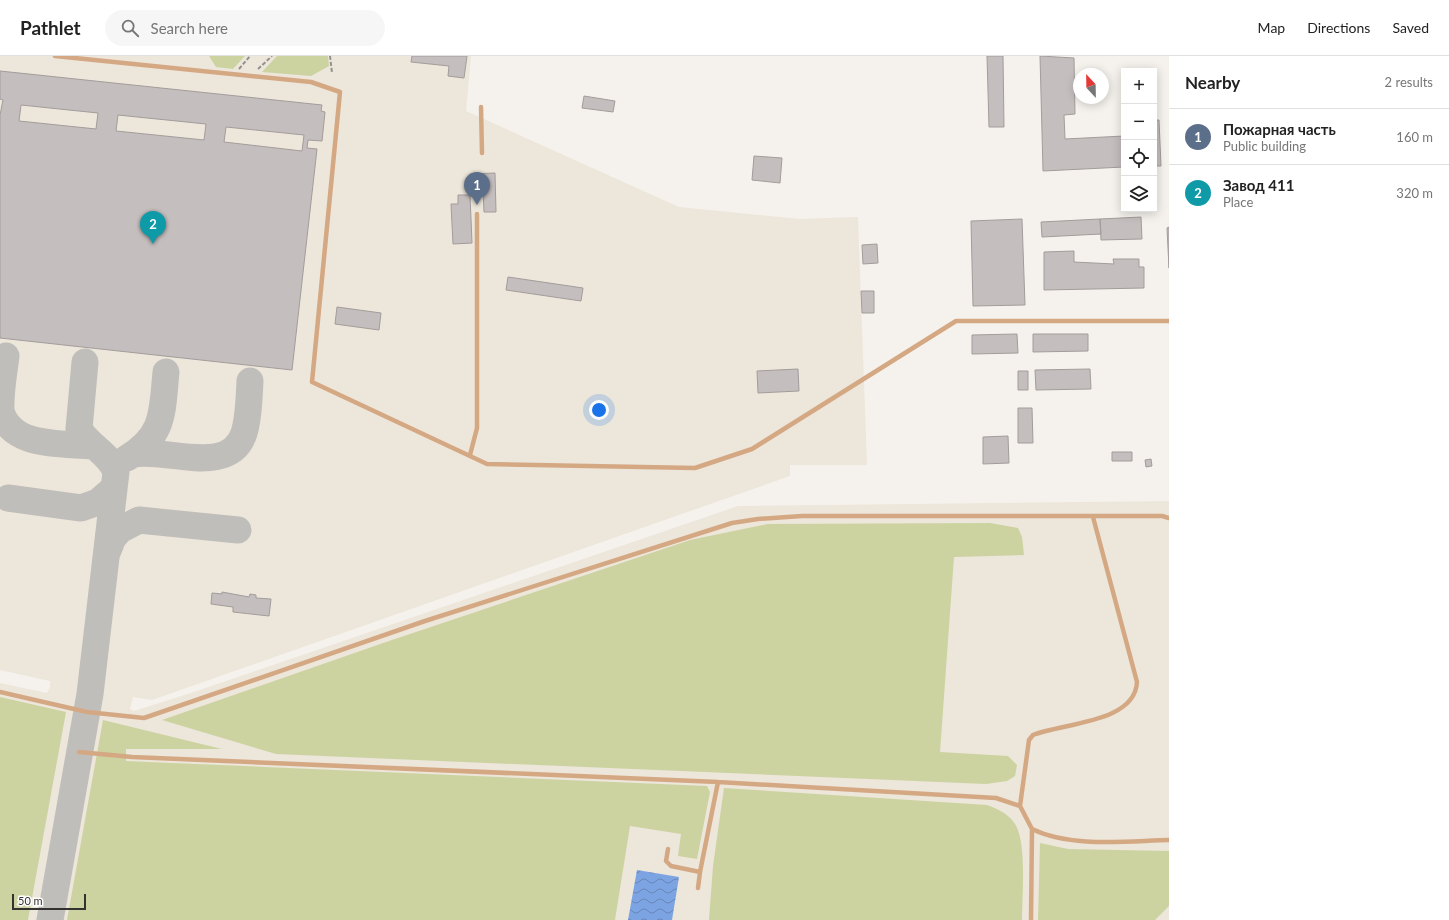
<!DOCTYPE html>
<html lang="en">
<head>
<meta charset="utf-8">
<style>
  :root { --surface:#fff; --page:#f6f6f6; --text:#222; --muted:#767676; --line:#e0e0e0; --accent:#438096 }
  body { margin:0; font-family:Lato,sans-serif; background:var(--page); color:var(--text) }
  .controls { position:absolute; right:12px; top:12px; display:grid; overflow:hidden; border-radius:0px; box-shadow:0 2px 10px #0003 }
  .controls button { width:36px; height:36px; display:grid; place-items:center; padding:0; border:0; border-bottom:1px solid var(--line); background:var(--surface); color:var(--text); font:20px sans-serif }
  .compass { position:absolute; left:1073px; top:12px; width:36px; height:36px; border-radius:50%; background:var(--surface); box-shadow:0 2px 10px #0003; rotate:338deg }
  .scale { position:absolute; left:12px; bottom:10px; width:74px; box-sizing:border-box; padding-left:4px; border:2px solid #333230; border-top:0; font-size:11px; line-height:14px; white-space:nowrap; color:#333230; -webkit-text-stroke:3px #fff; paint-order:stroke }
  .you { position:absolute; left:599px; top:354px; width:14px; height:14px; margin:-10px; border:3px solid #fff; border-radius:50%; background:#1a73e8; box-shadow:0 0 0 6px #1a73e833 }
  .badge { display:grid; place-items:center; width:26px; height:26px; border-radius:50%; background:var(--accent); color:#fff; font-size:13px; font-weight:700 }
  .pin { position:absolute; translate:-50% -33px; filter:drop-shadow(0 1px 2px #0008) }
  .pin::after { content:''; position:absolute; top:21px; width:14px; height:12px; background:inherit; clip-path:polygon(0 0,100% 0,50% 100%) }
  .list { margin:0; padding:0; list-style:none }
  h2 { display:flex; justify-content:space-between; align-items:center; height:52px; margin:0; padding:0 16px; font-size:17px }
  h2 small { font-size:13px; font-weight:400; color:var(--muted) }
  .list li { display:grid; grid-template-columns:26px 1fr auto; gap:12px; align-items:center; box-sizing:border-box; height:56px; padding:0 16px; border-top:1px solid var(--line) }
  .list b { display:block; font-size:15px; white-space:nowrap }
  .list p { margin:0; font-size:13px; white-space:nowrap; color:var(--muted) }
  .list em { font-size:13px; font-style:normal; color:var(--muted) }
  .icon { flex:none; width:22px; height:22px; fill:none; stroke:currentColor; stroke-width:2; stroke-linecap:round; stroke-linejoin:round }
  .map { position:relative; flex:none; width:1169px; height:864px; overflow:hidden }
  header { display:flex; align-items:center; gap:24px; box-sizing:border-box; height:56px; padding:0 20px; background:var(--surface); border-bottom:1px solid var(--line) }
  header strong { font-size:19px }
  nav { display:flex; gap:22px; margin-inline-start:auto; font-size:14px }
  .search { width:280px; height:36px; background:var(--page); display:flex; align-items:center; gap:10px; box-sizing:border-box; padding:0 14px; border-radius:22px; color:var(--muted); font-size:15px }
  main { display:flex }
  aside { flex:1; background:var(--surface) }
  .map>svg:first-child { display:block }
  .built { fill:#ede6da }
  .grass { fill:#ccd3a1 }
  .water { fill:url(#water-waves) }
  .lines { fill:none; stroke-linecap:round; stroke-linejoin:round }
  .taxiway { stroke:#c0beba; stroke-width:27 }
  .building { fill:#c5bebe; stroke:#a29c9b; fill-rule:evenodd }
  .path { stroke:#93918d; stroke-width:2; stroke-dasharray:4 2; stroke-linecap:butt }
  .service { stroke:#d5a884; stroke-width:4.5 }
</style>
</head>
<body>
<header>
<strong>Pathlet</strong>
<div class="search"><svg class="icon" aria-label="search" viewBox="0 0 24 24"><circle cx="10" cy="10" r="6"/><path d="M15 15l6 6"/></svg>Search here</div>
<nav><a>Map</a><a>Directions</a><a>Saved</a></nav>
</header>
<main>
<div class="map">
<svg width="1169" height="864" viewBox="0 0 1169 864">
  <defs>
    <pattern id="water-waves" width="16" height="10" patternUnits="userSpaceOnUse"><rect width="16" height="10" fill="#7da4e2"/><path d="M0 5q4-4 8 0t8 0" fill="none" stroke="#6786b8"/></pattern>
  </defs>
  <rect width="100%" height="100%" fill="#f5f2ed"/>
  <!-- built -->
  <path class="built" d="M0,0H471L466,55L679,151L800,163L858,161L867,409H790V420L152,644L133,641L130,653L134,655L191,637L738,450L1169,445V864H0V627L47,637L50,631V625L0,614Z"/>
  <!-- grass -->
  <path class="grass" d="M206,0H245L233,13L216,11L209,0Z
    M277,0H328L329,10L311,20L262,16Z
    M990,467L1018,472L1022,481L1024,499L954,501L940,696L1008,700L1017,709L1015,720L1007,725L986,728L276,698L162,664L389,585L690,484L768,468Z
    M0,641L66,656L28,864H0Z
    M103,664L222,693H126V705L707,730L710,736L697,803L678,800L681,778L630,770L615,864H67Z
    M724,732L987,749C998,753 1009,758 1015,768C1027,786 1022,841 1022,864H709L713,810Z
    M1040,787L1068,793L1169,795V850L1155,864H1038Z"/>
  <!-- water -->
  <path class="water" d="M637,814L679,821L672,864H628Z"/>
  <g class="lines">
    <!-- taxiway -->
    <path class="taxiway" d="M6,300C4,316 0,338 1,355C11,392 62,387 92,390
      M134,398C167,392 230,421 244,377C249,361 249,342 250,325
      M127,402C165,379 162,356 166,316
      M8,442L81,452L98,446L114,432
      M107,497L113,482L120,474L139,464L238,474
      M50,864L90,638L116,416C110,398 89,390 79,373L85,306"/>
  </g>
  <!-- building -->
  <path class="building" d="M412,0H467L464,22L448,20L449,10L411,6Z
    M987,0H1003L1004,71H989Z
    M1040,0L1074,2L1075,58L1064,59L1065,83L1124,80V111L1043,115Z
    M0,15L322,49L321,55L325,56L322,85L308,84L307,92L317,93L292,314L0,282V59L3,44L0,43ZM21,49L98,57L96,73L19,65ZM118,59L206,68L204,84L116,75ZM226,71L304,79L302,95L224,86Z
    M584,40L615,45L613,56L582,52Z
    M1154,64H1159L1161,110H1154Z
    M754,100L782,102L780,127L752,124Z
    M495,117L496,156H484L483,134L470,135V118Z
    M458,139H470L472,187L453,188L451,148H458Z
    M1141,161L1142,183L1101,184L1100,163Z
    M1022,163L1025,249L973,250L971,165Z
    M1100,163L1101,178L1042,181L1041,166Z
    M1169,171V212L1167,172Z
    M877,188L878,207L863,208L862,189Z
    M1074,195V206L1114,208L1113,203H1139V211H1144V232L1044,234V196Z
    M508,221L583,232L581,245L506,234Z
    M861,235H874V257H862Z
    M337,251L381,257L379,274L335,268Z
    M1017,278L1018,297L972,298V279Z
    M1033,278H1088V295L1033,296Z
    M798,313L799,335L758,337L757,315Z
    M1090,313L1091,333L1036,334L1035,314Z
    M1018,315H1028V334H1018Z
    M1018,352H1032L1033,387H1018Z
    M1008,380L1009,407L983,408V381Z
    M1112,396H1132V405H1112Z
    M1151,403L1152,410L1146,411L1145,404Z
    M222,536L249,541L250,538L256,539V542L271,543L269,560L233,556V551L211,548L212,537L222,538Z"/>
  <g class="lines">
    <!-- path -->
    <path class="path" d="M330,0L332,17
      M239,13L250,0
      M258,13L272,0"/>
    <!-- service -->
    <path class="service" d="M55,0L311,26L340,36L312,326L487,408L695,412L752,393L956,265H1169
      M481,51L482,97
      M470,399L477,372V158
      M0,636L87,656L144,662L425,565L732,467L758,463L802,460H1162L1169,462
      M79,696L132,701L718,726L996,742L1020,750L1032,773L1031,864
      M1020,750L1029,684L1033,679C1063,667 1135,667 1137,626L1093,461
      M1032,773C1071,792 1126,785 1169,784
      M668,793L666,805L671,810L700,816L698,832
      M700,816L718,726"/>
  </g>
</svg>
<div class="controls">
<button>+</button>
<button>−</button>
<button><svg class="icon" aria-label="locate" viewBox="0 0 24 24"><circle cx="12" cy="12" r="6"/><path d="M12 2v4M12 18v4M2 12h4M18 12h4"/></svg></button>
<button><svg class="icon" aria-label="layers" viewBox="0 0 24 24"><path d="M12 4l9 5-9 5-9-5zM3 14l9 5 9-5"/></svg></button>
</div>
<svg class="compass" viewBox="-18 -18 36 36"><path d="M0-13l5 13h-10z" fill="#e53935"/><path d="M0 13l5-13h-10z" fill="#767676"/></svg>
<div class="scale">50 m</div>
<div class="you"></div>
<div class="pin badge" style="left:477px;top:149px;background:#5c6f8a">1</div>
<div class="pin badge" style="left:153px;top:188px;background:#0f9aa8">2</div>
</div>
<aside>
<h2>Nearby<small>2 results</small></h2>
<ul class="list">
<li><span class="badge" style="background:#5c6f8a">1</span><div><b>Пожарная часть</b><p>Public building</p></div><em>160 m</em></li>
<li><span class="badge" style="background:#0f9aa8">2</span><div><b>Завод 411</b><p>Place</p></div><em>320 m</em></li>
</ul>
</aside>
</main>
</body>
</html>
